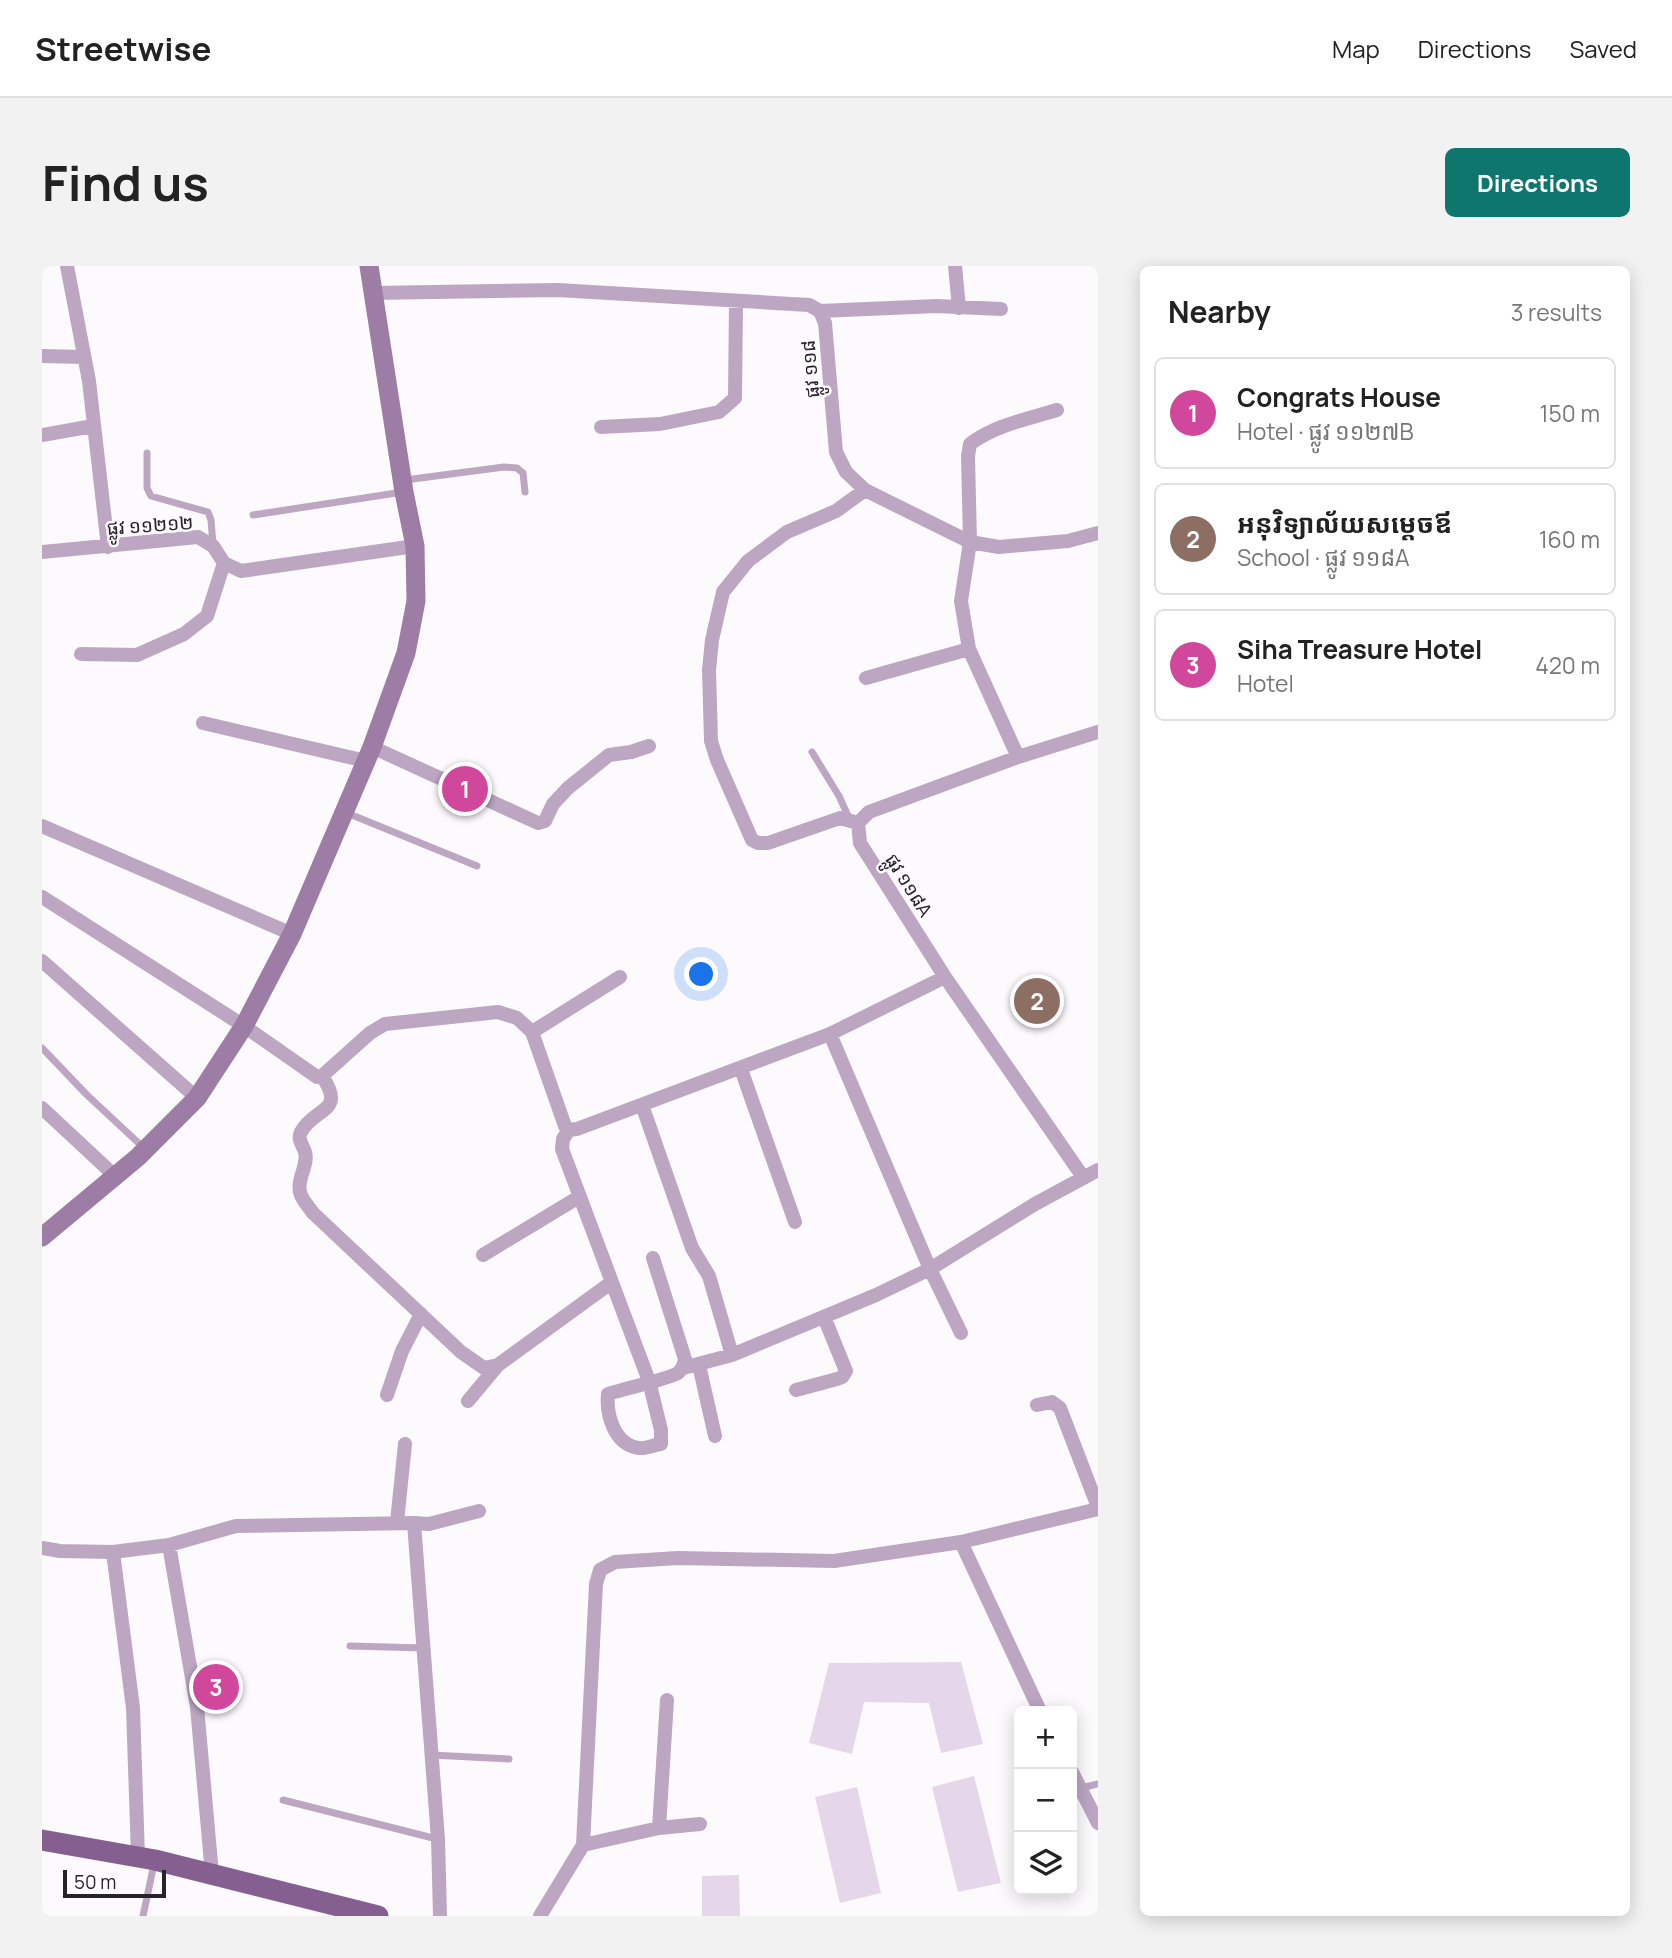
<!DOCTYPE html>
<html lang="en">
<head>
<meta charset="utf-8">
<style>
  :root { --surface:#fff; --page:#f2f2f2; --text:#222; --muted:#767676; --line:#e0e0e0; --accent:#0f766e }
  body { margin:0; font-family:Manrope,"Noto Sans Khmer",sans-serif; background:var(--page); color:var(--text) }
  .controls { position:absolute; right:21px; bottom:21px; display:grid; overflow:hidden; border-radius:10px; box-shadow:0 4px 18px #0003 }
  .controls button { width:63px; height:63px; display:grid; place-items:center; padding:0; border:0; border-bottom:2px solid var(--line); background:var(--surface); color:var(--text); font:35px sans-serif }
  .scale { position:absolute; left:21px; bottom:18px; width:103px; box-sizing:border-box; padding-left:7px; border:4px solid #28232a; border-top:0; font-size:19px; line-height:24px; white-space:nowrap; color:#28232a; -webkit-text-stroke:5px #fdfafe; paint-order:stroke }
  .you { position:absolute; left:660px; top:709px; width:24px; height:24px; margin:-18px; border:5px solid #fff; border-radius:50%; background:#1a73e8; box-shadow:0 0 0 10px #1a73e833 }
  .badge { display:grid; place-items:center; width:46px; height:46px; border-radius:50%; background:var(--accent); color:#fff; font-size:23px; font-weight:700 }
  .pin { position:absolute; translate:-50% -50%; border:4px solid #fff; box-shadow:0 2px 7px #0006 }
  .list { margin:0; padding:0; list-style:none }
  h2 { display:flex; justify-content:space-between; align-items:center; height:91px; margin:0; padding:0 28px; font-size:30px }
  h2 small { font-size:23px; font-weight:400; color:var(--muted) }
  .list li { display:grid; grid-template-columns:46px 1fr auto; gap:21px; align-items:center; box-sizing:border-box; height:112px; margin:0 14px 14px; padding:0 14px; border:2px solid var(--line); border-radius:10px }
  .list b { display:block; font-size:26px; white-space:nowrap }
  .list p { margin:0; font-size:23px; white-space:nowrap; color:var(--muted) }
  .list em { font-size:23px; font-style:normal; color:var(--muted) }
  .icon { flex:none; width:38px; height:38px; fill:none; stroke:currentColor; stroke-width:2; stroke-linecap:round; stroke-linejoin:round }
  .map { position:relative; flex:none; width:1056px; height:1650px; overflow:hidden; border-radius:10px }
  header { display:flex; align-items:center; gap:42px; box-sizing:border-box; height:98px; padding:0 35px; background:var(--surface); border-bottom:2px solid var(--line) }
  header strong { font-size:33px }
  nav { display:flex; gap:38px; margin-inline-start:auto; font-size:24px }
  .intro { display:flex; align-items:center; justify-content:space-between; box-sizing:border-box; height:168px; padding:0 42px }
  h1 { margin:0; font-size:49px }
  .button { padding:18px 32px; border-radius:10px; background:var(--accent); color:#fff; font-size:24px; font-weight:700 }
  main { display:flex; gap:42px; padding:0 42px }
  aside { flex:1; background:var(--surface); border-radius:10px; box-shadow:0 4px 18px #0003 }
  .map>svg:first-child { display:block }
  .building { fill:#e5d7e9 }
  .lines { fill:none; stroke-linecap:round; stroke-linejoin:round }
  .lane { stroke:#bca6c2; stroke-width:7 }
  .street { stroke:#bca6c2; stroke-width:14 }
  .secondary { stroke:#9d7da6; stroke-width:19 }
  .primary { stroke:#865f91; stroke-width:21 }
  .labels { text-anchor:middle; stroke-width:5; stroke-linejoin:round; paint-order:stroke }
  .street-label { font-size:19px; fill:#28232a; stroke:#fdfafe }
</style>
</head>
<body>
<header>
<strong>Streetwise</strong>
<nav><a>Map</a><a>Directions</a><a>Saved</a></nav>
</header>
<div class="intro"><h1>Find us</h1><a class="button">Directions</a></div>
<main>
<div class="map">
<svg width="1056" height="1650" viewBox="0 0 1056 1650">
  <rect width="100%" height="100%" fill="#fdfafe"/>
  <!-- building -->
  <path class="building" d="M919,1396L941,1478L899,1487L887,1437L822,1436L810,1488L767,1477L787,1397Z
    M932,1510L959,1617L916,1626L890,1521Z
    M815,1521L839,1627L798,1637L773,1531Z
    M697,1609L698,1650H660V1610Z"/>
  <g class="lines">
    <!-- lane -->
    <path class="lane" d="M105,187V222L109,230L166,246L169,254L171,279
      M363,214L462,201L475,202L481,207L483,226
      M211,249L361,226
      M770,486L797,530L807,552
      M305,547L435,600
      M0,782L45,829L103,883
      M308,1380L382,1382
      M390,1489L467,1493
      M1039,1522L1056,1518
      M241,1534L395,1573
      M101,1650L112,1598"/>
    <!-- street -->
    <path class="street" d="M25,0L47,115L66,281
      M913,0L917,42
      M331,27L516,24L767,39L778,45L783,57L794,186L804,206L823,224L928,276L957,281L1026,275L1056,267
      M778,45L895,40L959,43
      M0,90L42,91
      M559,161L618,158L677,146L693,132L694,35
      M0,169L51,160
      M0,286L156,271L171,280L182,297L199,305L373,280
      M39,388L95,389L142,368L165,350L182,297
      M824,412L927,383
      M161,457L324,495
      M330,481L496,557L503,555L511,538L526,522L567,489L589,486L607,480
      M976,491L927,383L919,335L928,276L926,190L928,178C953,159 986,153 1015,144
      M816,557L798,552L726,577H716L710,574L675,494L669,475L667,404L670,374L681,326L706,295L745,266L794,245L823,224
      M0,560L250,668
      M0,631L202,760L275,811L280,810C305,847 272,841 259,866C255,874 261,879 263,886C267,900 253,914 259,929C261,935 267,941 271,947L419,1086L442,1102L456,1099
      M0,695L155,832
      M490,766L578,711
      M788,768L888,1003L919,1067
      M699,803L753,956
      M280,810L328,767L343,758L456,746L475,752L490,766L523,860L527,864
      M600,839L650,982L667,1010L690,1089
      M0,842L73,910
      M527,864L521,873L520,883L607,1115L619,1164V1178C612,1179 603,1183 597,1182C572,1179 564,1148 566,1128C580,1123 627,1113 636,1107C641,1103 642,1099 643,1093L611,992
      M527,864L535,863L788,768L903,711
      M1041,911L903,711L818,577L816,557L827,546L976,491L1056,466
      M441,989L537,931
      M657,1099L673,1170
      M641,1102L690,1089L834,1029L888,1003L993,938L1056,904
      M754,1124L795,1113L800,1111L804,1105L782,1051
      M345,1129L360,1085L379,1048
      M426,1135L456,1099L570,1016
      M995,1139L1010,1136L1018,1142L1056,1241
      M355,1256L363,1178
      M372,1257L387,1258L437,1245
      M919,1276L998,1445
      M127,1279L155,1441L170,1608
      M0,1282L18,1285L71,1286L127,1279L194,1260L372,1257L396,1573L398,1650
      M71,1286L91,1442L96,1590
      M1030,1506L1056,1557
      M617,1562L625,1434
      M541,1579L617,1562L658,1558
      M498,1650L541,1579L554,1318L558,1304L573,1296L636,1292L792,1295L919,1276L1056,1243"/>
    <!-- secondary -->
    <path class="secondary" d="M0,971L96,891L155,832L202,760L250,668L330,481L364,387L374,335L373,280L362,226L327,0"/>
    <!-- primary -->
    <path class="primary" d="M0,1574L113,1594L336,1650"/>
  </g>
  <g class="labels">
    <!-- street labels -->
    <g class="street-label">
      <text transform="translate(768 103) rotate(-95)" y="7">ផ្លូវ ១១៨</text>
      <text transform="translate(108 259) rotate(-4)" y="7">ផ្លូវ ១១២១២</text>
      <text transform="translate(867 619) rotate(58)" y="7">ផ្លូវ ១១៨A</text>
    </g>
  </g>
</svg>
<div class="controls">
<button>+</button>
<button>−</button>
<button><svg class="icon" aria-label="layers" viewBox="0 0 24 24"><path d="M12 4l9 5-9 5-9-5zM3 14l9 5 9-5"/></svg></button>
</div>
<div class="scale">50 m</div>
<div class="you"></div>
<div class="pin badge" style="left:423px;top:523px;background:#d1479c">1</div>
<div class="pin badge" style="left:995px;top:735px;background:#8d6e63">2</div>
<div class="pin badge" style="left:174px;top:1421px;background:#d1479c">3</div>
</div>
<aside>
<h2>Nearby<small>3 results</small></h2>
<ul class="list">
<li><span class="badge" style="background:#d1479c">1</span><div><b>Congrats House</b><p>Hotel · ផ្លូវ ១១២៧B</p></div><em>150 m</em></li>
<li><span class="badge" style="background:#8d6e63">2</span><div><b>អនុវិទ្យាល័យសម្តេចឪ</b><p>School · ផ្លូវ ១១៨A</p></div><em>160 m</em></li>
<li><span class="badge" style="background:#d1479c">3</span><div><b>Siha Treasure Hotel</b><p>Hotel</p></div><em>420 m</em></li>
</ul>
</aside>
</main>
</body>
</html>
